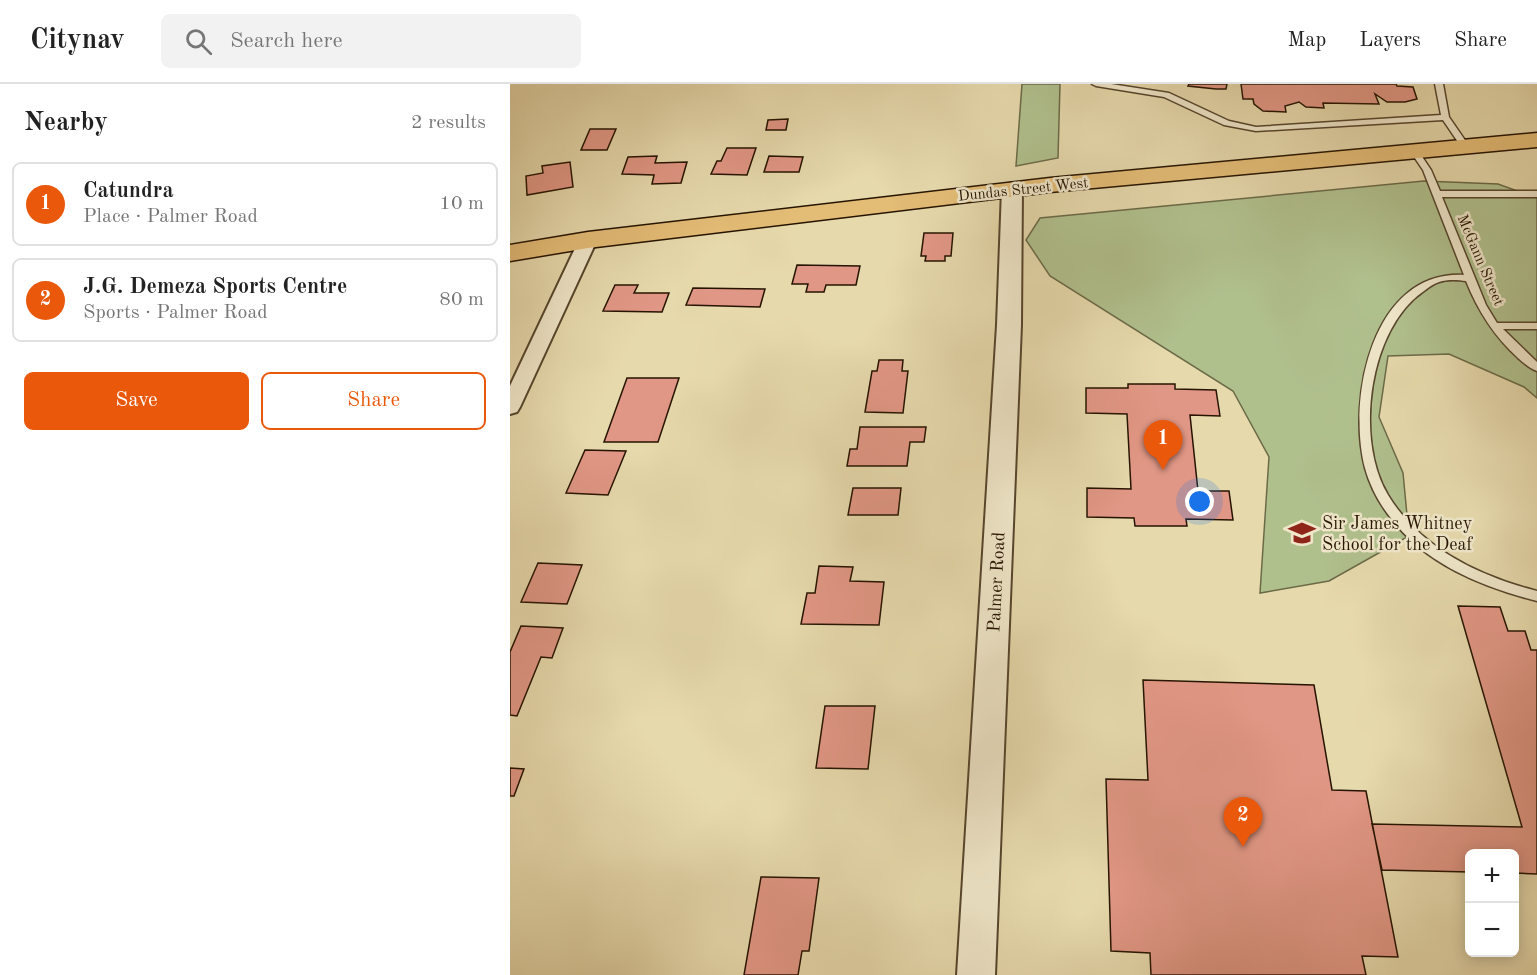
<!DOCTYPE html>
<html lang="en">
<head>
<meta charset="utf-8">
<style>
  :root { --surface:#fff; --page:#f2f2f2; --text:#222; --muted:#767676; --line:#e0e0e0; --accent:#ea580c }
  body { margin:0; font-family:"Old Standard TT",serif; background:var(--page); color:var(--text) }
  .controls { position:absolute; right:18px; bottom:18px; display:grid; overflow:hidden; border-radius:9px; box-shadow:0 3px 15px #0003 }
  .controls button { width:54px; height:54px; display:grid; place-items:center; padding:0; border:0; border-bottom:2px solid var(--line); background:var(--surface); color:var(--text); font:30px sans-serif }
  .you { position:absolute; left:690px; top:418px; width:21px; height:21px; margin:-15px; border:4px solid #fff; border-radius:50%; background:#1a73e8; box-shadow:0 0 0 9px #1a73e833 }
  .badge { display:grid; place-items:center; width:39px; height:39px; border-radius:50%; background:var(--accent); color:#fff; font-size:20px; font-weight:700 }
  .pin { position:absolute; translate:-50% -50px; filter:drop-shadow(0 2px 3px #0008) }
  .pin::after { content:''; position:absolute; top:32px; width:21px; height:18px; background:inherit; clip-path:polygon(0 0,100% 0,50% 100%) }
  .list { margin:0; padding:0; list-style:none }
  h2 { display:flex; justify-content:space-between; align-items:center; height:78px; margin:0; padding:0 24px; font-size:26px }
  h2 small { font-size:20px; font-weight:400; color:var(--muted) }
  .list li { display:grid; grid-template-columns:39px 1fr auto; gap:18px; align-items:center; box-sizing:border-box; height:84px; margin:0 12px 12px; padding:0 12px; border:2px solid var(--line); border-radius:9px }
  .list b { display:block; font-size:22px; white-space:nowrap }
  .list p { margin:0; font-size:20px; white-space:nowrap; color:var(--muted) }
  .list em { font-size:20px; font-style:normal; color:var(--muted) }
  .actions { display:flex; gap:12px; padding:18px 24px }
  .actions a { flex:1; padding:14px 0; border:2px solid var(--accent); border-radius:9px; text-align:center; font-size:21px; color:var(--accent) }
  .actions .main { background:var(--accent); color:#fff }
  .icon { flex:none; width:33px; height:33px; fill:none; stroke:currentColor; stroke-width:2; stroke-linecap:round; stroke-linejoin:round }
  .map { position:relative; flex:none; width:1027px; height:891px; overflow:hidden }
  header { display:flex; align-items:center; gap:36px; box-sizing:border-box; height:84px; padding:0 30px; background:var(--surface); border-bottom:2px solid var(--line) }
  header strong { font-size:28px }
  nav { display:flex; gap:33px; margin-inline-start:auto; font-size:21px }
  .search { width:420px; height:54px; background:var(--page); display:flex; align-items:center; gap:15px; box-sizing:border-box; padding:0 21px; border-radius:9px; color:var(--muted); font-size:22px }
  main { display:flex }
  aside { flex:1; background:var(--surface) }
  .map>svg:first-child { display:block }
  .green { fill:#b0c08d; stroke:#6b6a47; stroke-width:1.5 }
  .building { fill:#e19785; stroke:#261401; stroke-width:1.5 }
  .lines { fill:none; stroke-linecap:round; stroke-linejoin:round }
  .service-casing { stroke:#56452c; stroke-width:3 }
  .minor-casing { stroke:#56452c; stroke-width:4 }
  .tertiary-casing { stroke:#56452c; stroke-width:4 }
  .primary-casing { stroke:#261401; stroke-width:3 }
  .service { fill:#efe6c9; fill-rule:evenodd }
  .minor { fill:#efe6c9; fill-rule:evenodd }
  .tertiary { fill:#efe6c9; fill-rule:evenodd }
  .primary { fill:#e3bc76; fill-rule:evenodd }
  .labels { text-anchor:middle; stroke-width:5; stroke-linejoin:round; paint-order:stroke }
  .far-street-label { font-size:15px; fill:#261401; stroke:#efe6c9 }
  .poi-label { font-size:18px; fill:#261401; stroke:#efe6c9; text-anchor:start }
  .street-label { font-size:18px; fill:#261401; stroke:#efe6c9 }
</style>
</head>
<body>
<header>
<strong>Citynav</strong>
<div class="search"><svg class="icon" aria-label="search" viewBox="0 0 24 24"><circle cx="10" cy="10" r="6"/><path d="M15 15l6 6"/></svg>Search here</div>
<nav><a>Map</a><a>Layers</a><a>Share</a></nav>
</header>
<main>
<aside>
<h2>Nearby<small>2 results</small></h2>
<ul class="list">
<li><span class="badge">1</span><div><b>Catundra</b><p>Place · Palmer Road</p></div><em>10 m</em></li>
<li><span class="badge">2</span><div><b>J.G. Demeza Sports Centre</b><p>Sports · Palmer Road</p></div><em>80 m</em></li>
</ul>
<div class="actions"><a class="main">Save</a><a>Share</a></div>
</aside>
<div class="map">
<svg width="1027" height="891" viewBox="0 0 1027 891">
  <rect width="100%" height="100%" fill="#e6d9ac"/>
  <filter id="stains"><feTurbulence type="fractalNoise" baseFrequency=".00333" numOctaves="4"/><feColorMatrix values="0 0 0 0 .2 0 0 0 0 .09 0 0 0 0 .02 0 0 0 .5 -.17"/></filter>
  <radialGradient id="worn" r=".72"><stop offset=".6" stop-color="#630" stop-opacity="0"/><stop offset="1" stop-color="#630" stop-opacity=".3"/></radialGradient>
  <!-- green -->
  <path class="green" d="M512,0H550L548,74L506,82Z
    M914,97L988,100L1027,114V314L1014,303L939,270L878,272L869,333L893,389L899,452L819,497L750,509L759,373L723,307L540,192L516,156L530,134Z"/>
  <!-- building -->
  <path class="building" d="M679,0H717L716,5H706L678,2Z
    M731,0H886L887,2L903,3L907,15L895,18H877L865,10L869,20L813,19L814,24L796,23L789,18L775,22L776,28L753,27L744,20L743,15H733Z
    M278,35L276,46H256L258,36Z
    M80,45H106L97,66H71Z
    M217,64H246L237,91L201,90L207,77H211Z
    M147,72L145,79L177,78L171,99L142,100L144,91L112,90L118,73Z
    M259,72L293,73L289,88H254Z
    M60,78L63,103L17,111L16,92L33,89L32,82Z
    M414,149H443L441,172H435V177H415L416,172H411Z
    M287,181L350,182L346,201H316L314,208H296L298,200H282Z
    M105,201H128L124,209H159L152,228L93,227Z
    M183,204L255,205L250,223L176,221Z
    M369,276H393L392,287H398L393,329L355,328L362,287H367Z
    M117,294H169L148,358H94Z
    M618,300H665V305L706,306L710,332L680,331L688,407H719L723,436L676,435L677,442H625L624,434L577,433V404L621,405L617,330L576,329V304H618Z
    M350,343H416L414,358H400L397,382H337L340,365H347Z
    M75,366L116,367L98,411L56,409Z
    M343,404H391L388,431H338Z
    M28,479L72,481L57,520L11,518Z
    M309,482L343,483L340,497L374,498L369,541L291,540L297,509H305Z
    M948,522L990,523L998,547H1015L1021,566H1027V790L1005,789V770H960V788L872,786L862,740L1012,743Z
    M11,542L53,544L42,574L31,573L7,632L0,631V568Z
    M633,596L804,601L822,706L856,707L888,873L852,872L856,891H641L640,869L601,867L596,695L638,696Z
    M315,622H365L358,685L306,684Z
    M0,684L14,685L4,712H0Z
    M251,793L309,794L299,867H292L288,891H234Z"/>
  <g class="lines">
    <defs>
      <path id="service" d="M582,0H601L659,9L719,37L746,43L931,31L925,0H933L939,33L959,62L952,64L933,36L746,47L714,41L654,13L586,2Z
        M901,65H907L921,86L930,107H1027V113H932L976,221L987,239H1027V245H993L1027,278V287C1020,285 1014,279 1008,274C984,252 968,227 956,197C948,196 938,195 929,198C923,200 919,203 914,207C859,244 844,355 878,411C910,464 969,492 1027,507V517C972,503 915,480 880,433C869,419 860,402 855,384C837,315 862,186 954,191L913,86L900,67Z"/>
      <path id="minor" d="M78,151L84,152L87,156L10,323L7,328L0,330V302L69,156L72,152Z"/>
      <path id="tertiary" d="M502,99L509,101L512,105L511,241L485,891H447L487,241L492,105L495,101Z"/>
      <path id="primary" d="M1027,49V63L540,108L78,164L0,177V161L78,148L540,94Z"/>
    </defs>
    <!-- service casing -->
    <use href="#service" class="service-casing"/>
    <!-- minor casing -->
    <use href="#minor" class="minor-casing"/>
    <!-- tertiary casing -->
    <use href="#tertiary" class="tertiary-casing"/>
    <!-- primary casing -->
    <use href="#primary" class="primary-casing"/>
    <!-- service -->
    <use href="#service" class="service"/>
    <!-- minor -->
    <use href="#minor" class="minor"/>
    <!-- tertiary -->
    <use href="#tertiary" class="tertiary"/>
    <!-- primary -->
    <use href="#primary" class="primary"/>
  </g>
  <!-- icons -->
  <defs>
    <symbol id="school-bare" viewBox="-9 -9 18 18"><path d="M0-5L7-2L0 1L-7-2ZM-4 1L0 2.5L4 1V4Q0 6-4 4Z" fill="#8f2418" stroke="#efe6c9" stroke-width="2.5" paint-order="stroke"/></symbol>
  </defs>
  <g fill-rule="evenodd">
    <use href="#school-bare" x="773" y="430" width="38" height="38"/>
  </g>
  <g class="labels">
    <!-- far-street labels -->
    <g class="far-street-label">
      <text transform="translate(513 105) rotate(-6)" y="5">Dundas Street West</text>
      <text transform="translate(971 176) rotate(67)" y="5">McGann Street</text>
    </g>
    <!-- poi labels -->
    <g class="poi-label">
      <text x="812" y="445">Sir James Whitney<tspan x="812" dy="21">School for the Deaf</tspan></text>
    </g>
    <!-- street labels -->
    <g class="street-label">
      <text transform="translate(486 498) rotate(-87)" y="6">Palmer Road</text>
    </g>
  </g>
  <rect width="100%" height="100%" filter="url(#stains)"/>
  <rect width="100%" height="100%" fill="url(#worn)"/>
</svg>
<div class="controls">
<button>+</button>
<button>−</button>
</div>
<div class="you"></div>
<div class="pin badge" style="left:653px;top:386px">1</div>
<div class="pin badge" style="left:733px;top:763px">2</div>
</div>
</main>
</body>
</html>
